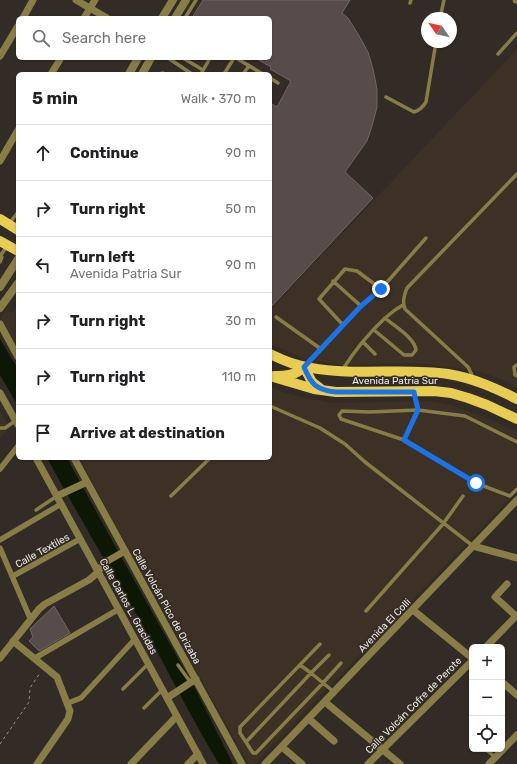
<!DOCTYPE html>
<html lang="en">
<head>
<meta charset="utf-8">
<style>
  :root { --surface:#fff; --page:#f6f6f6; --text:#202124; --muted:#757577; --line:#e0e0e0 }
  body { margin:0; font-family:Rubik,sans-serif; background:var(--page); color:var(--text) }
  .controls { position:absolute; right:12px; bottom:12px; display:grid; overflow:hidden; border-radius:6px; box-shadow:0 1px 3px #0004 }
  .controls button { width:36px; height:36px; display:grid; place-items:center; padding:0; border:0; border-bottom:1px solid var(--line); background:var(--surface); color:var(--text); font:20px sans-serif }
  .compass { position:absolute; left:421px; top:12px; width:36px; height:36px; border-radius:50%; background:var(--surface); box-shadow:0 1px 3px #0004; rotate:304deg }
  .stop { position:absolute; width:12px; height:12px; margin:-9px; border:3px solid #1a73e8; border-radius:50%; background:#fff }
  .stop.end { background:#1a73e8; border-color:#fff; box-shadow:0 1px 4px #0008 }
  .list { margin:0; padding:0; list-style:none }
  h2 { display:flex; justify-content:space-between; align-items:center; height:52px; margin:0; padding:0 16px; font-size:17px }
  h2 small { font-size:13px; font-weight:400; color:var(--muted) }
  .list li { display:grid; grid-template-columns:26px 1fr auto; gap:12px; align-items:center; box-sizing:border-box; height:56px; padding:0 16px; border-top:1px solid var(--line) }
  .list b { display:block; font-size:15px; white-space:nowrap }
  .list p { margin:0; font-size:13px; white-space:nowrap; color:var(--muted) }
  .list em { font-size:13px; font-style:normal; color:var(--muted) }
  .icon { flex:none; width:22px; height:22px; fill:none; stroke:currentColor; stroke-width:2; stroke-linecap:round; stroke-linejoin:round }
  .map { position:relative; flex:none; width:517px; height:764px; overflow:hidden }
  .search { position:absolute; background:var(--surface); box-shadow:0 1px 3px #0004; left:16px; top:16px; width:256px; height:44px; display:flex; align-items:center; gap:10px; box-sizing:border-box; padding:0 14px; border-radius:6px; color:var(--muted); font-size:15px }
  .panel { position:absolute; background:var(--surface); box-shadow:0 1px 3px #0004; left:16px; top:72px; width:256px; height:388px; border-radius:6px }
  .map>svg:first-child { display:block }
  .built { fill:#3d3126 }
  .water { fill:#0c1803 }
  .building { fill:#584c4a; stroke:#716563 }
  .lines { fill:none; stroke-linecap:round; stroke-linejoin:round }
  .path { stroke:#968f8a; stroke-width:1; stroke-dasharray:3 3; stroke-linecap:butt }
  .service { stroke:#897d47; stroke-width:3.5 }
  .pedestrian { stroke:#897d47; stroke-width:5.5 }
  .minor { stroke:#897d47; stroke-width:7 }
  .tertiary { stroke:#897d47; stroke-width:8 }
  .primary { stroke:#e7cd52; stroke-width:10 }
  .route { stroke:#1a73e8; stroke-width:5 }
  .labels { text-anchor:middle; stroke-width:3; stroke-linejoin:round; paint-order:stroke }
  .street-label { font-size:10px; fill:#efeae5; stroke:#332b25 }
</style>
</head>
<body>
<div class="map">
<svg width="517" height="764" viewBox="0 0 517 764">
  <rect width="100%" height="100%" fill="#332b25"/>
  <!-- built -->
  <path class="built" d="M517,49V387L498,378L477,371L420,363L340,365L306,359L270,344V310Z
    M18,303V349L1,318L6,310L12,313Z
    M270,386L282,392L307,398L332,403L430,401L451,405L490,419L517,432V491L255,764H248L79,458H270Z
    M0,411L9,427L0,439Z"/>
  <!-- water -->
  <path class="water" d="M0,339L18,369V406L0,375Z
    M47,458H67L114,544L198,694L233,764H219C195,724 174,683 152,642C117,581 81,520 47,458Z"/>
  <!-- building -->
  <path class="building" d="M203,0H350L342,13L348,18L361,39L368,52L373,69L377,89V107L372,126L367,141L345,172L373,198L270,308V103L277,107L291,81L270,69L271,67L255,58H270V18H192Z
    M54,606L70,633L39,651L29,641L33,637L30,629Z"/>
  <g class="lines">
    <!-- path -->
    <path class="path" d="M0,744L29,702L30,688L40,673"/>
    <!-- service -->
    <path class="service" d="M410,3L411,0
      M185,18L196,0
      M440,18L444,0
      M498,54L517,33
      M168,58L192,74
      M183,58L203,70
      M236,58L263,74
      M160,74L162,73L166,74
      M201,74L210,58
      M224,74L234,58
      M243,74L249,66
      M270,78L278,83
      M386,97L414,112C420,110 423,107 426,102L436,42
      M9,224L18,212
      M0,254L2,257L0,262
      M1,255L7,246
      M361,306L381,289L426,238
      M276,317L321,349
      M385,318L395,310L403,305
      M343,325L319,299L345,269L357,271L381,289
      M363,342L375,354
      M306,364L361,306L333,281
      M517,365L514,367L515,375L517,376
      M343,369C355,350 369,333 385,318C394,326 415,338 416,350L412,355H404L374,330
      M473,377L468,367L405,309C402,302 404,295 407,288L517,174
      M270,406L320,428L345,444L365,462L473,546
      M0,428H5L15,421
      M404,440L418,410L414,393
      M517,442L465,416L418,410L370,412L342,411L339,415L341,419L404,440L476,483L510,496L517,489
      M171,496L210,458
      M36,510L57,496
      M366,611L443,524L463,496
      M320,644L240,727V733L253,753H256L323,683L334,692
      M178,665L191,683
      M300,665L311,673L329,655
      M123,689L148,664
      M144,708L163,689
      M246,742L311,673L323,683L341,663
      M485,749L495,757"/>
    <!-- pedestrian -->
    <path class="pedestrian" d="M0,469L18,446
      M0,540L61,504
      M0,548L30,618
      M13,576L80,539
      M35,658L119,609
      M68,703L81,698L135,639"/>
    <!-- minor -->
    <path class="minor" d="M76,0L107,18
      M516,0H517
      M23,18L33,0
      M84,18L95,0
      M0,56L18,26
      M51,74L61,58
      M0,161L18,130
      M0,324L18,357
      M0,393L18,425
      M36,458L203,764
      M74,458L242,764
      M57,496L87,482
      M473,546L517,558
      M507,584L495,597L516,616
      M413,610L472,658
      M13,641L57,677L70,711L68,719L37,764
      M486,647L517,615
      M0,658L39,609L45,604L89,580L97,573L104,563L125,551
      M502,682L517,695
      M167,698L196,679
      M325,702L400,764
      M309,719L334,741
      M282,747L302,764
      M131,764L177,716
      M188,764L198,754
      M265,764L517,500
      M368,764L472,661
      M489,764L517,735"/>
    <!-- tertiary -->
    <path class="tertiary" d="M162,18L173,0
      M175,18L186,0
      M129,74L138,58
      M142,74L151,58
      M0,287L18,259
      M0,308L18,283"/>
    <!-- primary -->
    <path class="primary" d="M0,219L18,230
      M0,241L18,251
      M270,354C279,358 289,363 298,365C348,378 399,367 448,374C473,378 495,388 517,399
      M270,376L314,389L336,392L434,391L451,393L468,398L487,405L517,419
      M274,376C286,376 296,375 304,367L312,382L322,390"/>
  </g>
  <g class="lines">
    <!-- route -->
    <path class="route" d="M381,289L361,306L304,367C311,384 316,390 336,392H414L418,410L404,440L476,483"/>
  </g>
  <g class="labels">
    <!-- street labels -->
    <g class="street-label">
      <text x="395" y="384">Avenida Patria Sur</text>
      <text transform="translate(42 550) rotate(-29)" y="4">Calle Textiles</text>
      <text transform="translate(129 606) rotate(61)" y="4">Calle Carlos L. Gracidas</text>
      <text transform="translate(167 606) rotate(61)" y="4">Calle Volcán Pico de Orizaba</text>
      <text transform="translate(384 625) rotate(-46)" y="4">Avenida El Colli</text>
      <text transform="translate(413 705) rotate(-45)" y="4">Calle Volcán Cofre de Perote</text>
    </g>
  </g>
</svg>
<div class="controls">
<button>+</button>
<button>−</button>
<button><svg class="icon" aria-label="locate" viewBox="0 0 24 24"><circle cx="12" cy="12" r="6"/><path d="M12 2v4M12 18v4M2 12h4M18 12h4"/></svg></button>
</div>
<svg class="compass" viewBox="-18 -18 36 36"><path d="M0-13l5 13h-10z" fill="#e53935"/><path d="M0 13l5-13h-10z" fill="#757577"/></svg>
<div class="stop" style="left:476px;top:483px"></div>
<div class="stop end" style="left:381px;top:289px"></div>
<div class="search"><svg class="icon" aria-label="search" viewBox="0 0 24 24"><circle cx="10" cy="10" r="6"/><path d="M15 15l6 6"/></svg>Search here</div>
<section class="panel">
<h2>5 min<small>Walk · 370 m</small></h2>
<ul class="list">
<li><svg class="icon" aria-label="ahead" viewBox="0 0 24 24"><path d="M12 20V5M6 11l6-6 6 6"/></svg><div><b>Continue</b></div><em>90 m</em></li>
<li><svg class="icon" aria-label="right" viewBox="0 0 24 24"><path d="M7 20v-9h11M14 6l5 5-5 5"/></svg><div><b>Turn right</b></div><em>50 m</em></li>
<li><svg class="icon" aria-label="left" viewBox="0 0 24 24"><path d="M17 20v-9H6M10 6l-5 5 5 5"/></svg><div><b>Turn left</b><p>Avenida Patria Sur</p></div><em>90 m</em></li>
<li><svg class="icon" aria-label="right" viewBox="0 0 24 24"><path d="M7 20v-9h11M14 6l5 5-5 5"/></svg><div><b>Turn right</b></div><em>30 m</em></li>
<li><svg class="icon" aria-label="right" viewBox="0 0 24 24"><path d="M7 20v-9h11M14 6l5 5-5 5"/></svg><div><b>Turn right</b></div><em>110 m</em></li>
<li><svg class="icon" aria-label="arrive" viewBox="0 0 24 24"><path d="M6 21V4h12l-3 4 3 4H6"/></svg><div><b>Arrive at destination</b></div></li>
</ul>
</section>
</div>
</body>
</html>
